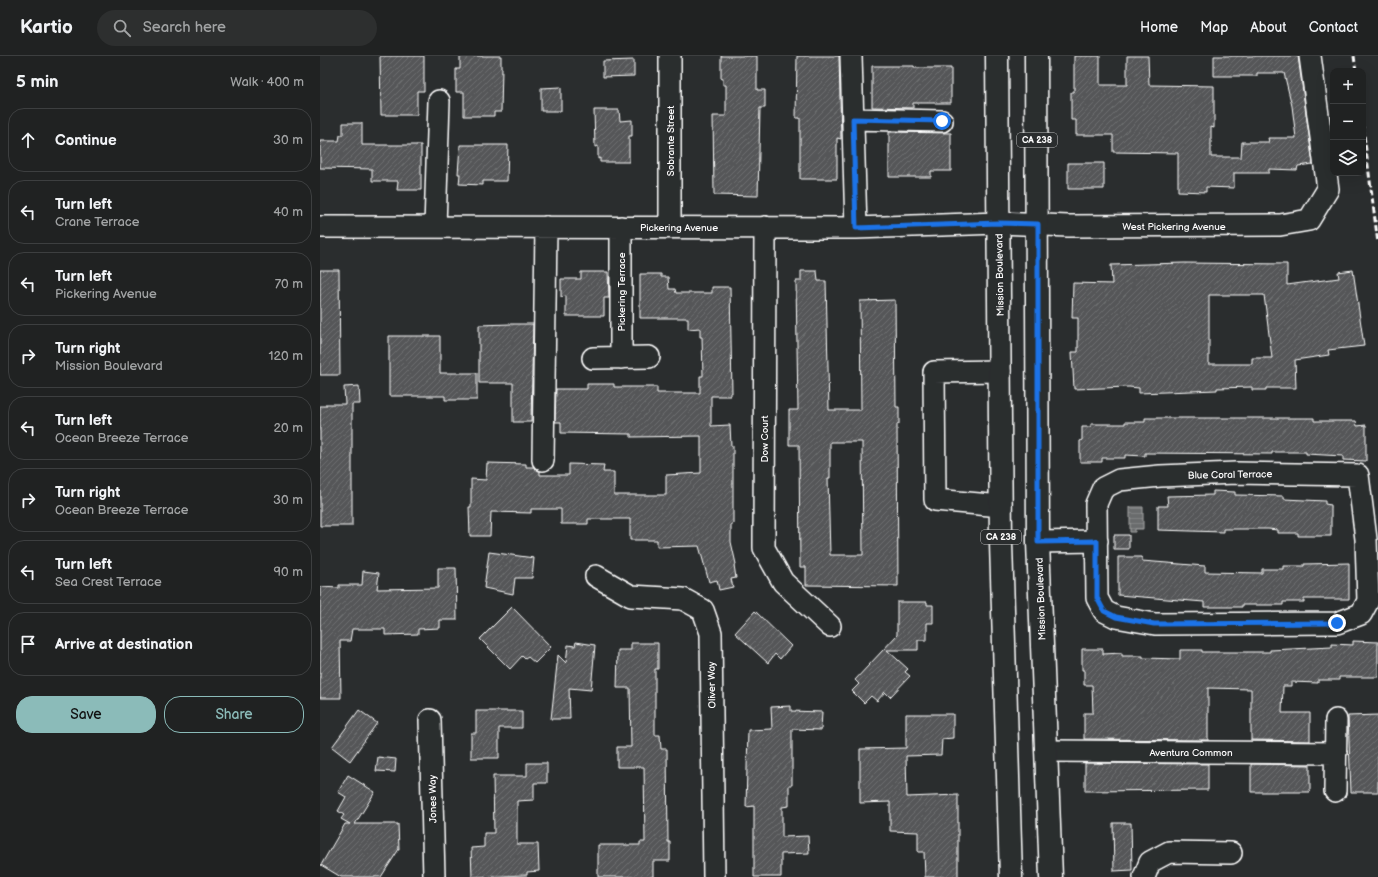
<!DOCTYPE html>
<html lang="en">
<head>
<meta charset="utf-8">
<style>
  :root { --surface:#202222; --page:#2d2f2f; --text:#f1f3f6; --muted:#a2a4a5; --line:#3d3f40; --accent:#8bbbb9 }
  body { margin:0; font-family:"Balsamiq Sans",sans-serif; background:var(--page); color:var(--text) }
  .controls { position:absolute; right:12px; top:12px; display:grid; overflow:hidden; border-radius:8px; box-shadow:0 4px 16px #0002 }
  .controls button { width:36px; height:36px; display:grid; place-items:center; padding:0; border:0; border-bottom:1px solid var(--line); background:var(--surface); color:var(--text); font:20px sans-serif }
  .stop { position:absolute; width:12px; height:12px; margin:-9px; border:3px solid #1a73e8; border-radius:50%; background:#fff }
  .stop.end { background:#1a73e8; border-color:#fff; box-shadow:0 1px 4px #0008 }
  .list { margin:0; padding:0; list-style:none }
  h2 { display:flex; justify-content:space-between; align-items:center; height:52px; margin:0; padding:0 16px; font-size:17px }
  h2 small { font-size:13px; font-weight:400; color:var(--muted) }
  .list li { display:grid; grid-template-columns:26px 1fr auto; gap:12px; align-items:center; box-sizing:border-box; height:64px; margin:0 8px 8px; padding:0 8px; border:1px solid var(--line); border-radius:16px }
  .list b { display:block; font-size:15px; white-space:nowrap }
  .list p { margin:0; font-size:13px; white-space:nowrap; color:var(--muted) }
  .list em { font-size:13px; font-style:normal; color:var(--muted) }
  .actions { display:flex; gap:8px; padding:12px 16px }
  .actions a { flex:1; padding:9px 0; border:1px solid var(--accent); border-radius:16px; text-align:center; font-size:14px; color:var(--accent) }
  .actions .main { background:var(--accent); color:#111 }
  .icon { flex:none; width:22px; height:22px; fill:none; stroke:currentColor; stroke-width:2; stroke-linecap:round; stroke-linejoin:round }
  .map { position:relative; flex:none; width:1058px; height:821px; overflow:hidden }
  header { display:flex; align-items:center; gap:24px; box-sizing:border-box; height:56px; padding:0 20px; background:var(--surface); border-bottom:1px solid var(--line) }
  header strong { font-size:19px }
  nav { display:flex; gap:22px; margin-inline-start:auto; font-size:14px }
  .search { width:280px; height:36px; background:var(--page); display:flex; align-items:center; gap:10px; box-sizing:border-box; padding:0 14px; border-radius:22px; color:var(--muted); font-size:15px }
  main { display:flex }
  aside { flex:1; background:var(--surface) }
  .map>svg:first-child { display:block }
  .water { fill:url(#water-rules); stroke:#a6a7a7 }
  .building { fill:url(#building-hatch); stroke:#fff; fill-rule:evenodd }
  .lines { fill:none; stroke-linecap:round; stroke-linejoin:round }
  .minor-casing { stroke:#fff; stroke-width:24 }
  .major-casing { stroke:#fff; stroke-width:25 }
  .minor { stroke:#2a2d2e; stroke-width:21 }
  .major { stroke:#2a2d2e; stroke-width:22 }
  .rail { stroke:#fff; stroke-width:3; stroke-dasharray:6 3; stroke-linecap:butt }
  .route { stroke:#1a73e8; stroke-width:5 }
  .labels { text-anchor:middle; stroke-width:3.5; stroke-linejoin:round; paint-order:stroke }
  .shield { fill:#2a2d2e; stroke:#bfc0c0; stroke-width:1 }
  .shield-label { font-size:9px; font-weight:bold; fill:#fff }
  .street-label { font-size:10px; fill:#fff; stroke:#2a2d2e }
</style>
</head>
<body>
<header>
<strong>Kartio</strong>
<div class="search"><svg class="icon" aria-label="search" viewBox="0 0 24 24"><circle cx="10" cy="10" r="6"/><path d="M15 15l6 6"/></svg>Search here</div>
<nav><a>Home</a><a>Map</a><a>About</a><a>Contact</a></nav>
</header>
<main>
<aside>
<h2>5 min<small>Walk · 400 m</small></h2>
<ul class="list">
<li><svg class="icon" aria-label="ahead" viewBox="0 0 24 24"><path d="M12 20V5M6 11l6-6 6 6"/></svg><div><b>Continue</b></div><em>30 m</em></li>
<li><svg class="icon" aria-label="left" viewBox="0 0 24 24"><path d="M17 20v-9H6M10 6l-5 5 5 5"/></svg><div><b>Turn left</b><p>Crane Terrace</p></div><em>40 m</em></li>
<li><svg class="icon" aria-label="left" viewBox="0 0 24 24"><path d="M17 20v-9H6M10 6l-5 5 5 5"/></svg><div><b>Turn left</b><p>Pickering Avenue</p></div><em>70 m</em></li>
<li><svg class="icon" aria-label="right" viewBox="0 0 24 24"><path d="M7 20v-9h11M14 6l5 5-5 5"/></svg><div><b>Turn right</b><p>Mission Boulevard</p></div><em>120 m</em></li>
<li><svg class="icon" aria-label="left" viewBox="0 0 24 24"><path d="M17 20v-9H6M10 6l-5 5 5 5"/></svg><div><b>Turn left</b><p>Ocean Breeze Terrace</p></div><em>20 m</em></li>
<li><svg class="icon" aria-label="right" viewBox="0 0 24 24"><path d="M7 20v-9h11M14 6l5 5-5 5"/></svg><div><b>Turn right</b><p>Ocean Breeze Terrace</p></div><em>30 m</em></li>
<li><svg class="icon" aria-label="left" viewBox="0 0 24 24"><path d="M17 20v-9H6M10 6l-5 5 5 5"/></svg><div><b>Turn left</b><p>Sea Crest Terrace</p></div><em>90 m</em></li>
<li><svg class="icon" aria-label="arrive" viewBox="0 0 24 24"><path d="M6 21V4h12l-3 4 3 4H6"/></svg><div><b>Arrive at destination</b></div></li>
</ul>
<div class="actions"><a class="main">Save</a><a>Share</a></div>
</aside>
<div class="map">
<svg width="1058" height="821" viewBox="0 0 1058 821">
  <defs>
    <pattern id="water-rules" width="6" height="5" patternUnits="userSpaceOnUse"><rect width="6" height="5" fill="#6a6c6d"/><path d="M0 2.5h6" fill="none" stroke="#808283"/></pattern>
    <pattern id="building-hatch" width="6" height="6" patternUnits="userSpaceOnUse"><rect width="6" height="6" fill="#555758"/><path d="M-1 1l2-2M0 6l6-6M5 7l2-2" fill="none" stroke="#6e7071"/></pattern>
  </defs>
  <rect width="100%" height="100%" fill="#2a2d2e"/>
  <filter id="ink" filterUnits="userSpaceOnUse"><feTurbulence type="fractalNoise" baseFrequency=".025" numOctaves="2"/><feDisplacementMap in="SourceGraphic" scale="8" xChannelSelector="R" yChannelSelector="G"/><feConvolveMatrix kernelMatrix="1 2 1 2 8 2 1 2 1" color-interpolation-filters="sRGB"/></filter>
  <g filter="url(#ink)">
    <!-- water -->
    <path class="water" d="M810,451H823V473H815V476H810Z"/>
    <!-- building -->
    <path class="building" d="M60,0H104V35H97V59H61Z
      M140,0H181V12H182L181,56H174V60H144V36H136V13H140Z
      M401,0H437V34H445V52H440L438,140L394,139L393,60H406V29H403V23H401Z
      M477,0H519L521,83L517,82V123H480V62H476Z
      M754,0H780V29H807V0H828L829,29L894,30V72L891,71V101H921L922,86H949L948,82H976L972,50L964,17H937V20H894V0H978L993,108L978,110L977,114L949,113V117H914V132L886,131V136L858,135V97L793,96V79H756V64H751V36H754Z
      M314,4V20L283,21V5Z
      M552,10H594V12H631V47H593V52L552,51Z
      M241,31V55H221V32Z
      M274,54H299L300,65L312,64V80H309V106H280V102L278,103V90L275,91Z
      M23,67H42V89H101V134H77L78,125H52V113L0,112V85H19L20,79H23Z
      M569,76L631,77V115H611V121H569Z
      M140,89H188L187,125H163V129L139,128L140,118H138Z
      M748,107H784V133H748Z
      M864,207L967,208V229L1019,222L1018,216L1033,214L1044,290L1008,294L1009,299L975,304L976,332H946V334H932V331L897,332V334L819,337V332L809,331L754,333L752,296H758V262H752L753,227L792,228L791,209ZM889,239H944L952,302H932V308H889Z
      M0,214H19L20,319H0Z
      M481,215H497L498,225H506L509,354H541L540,245L575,244L576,351H579V368H577L578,530L486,529V511H480L479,389H469V354H478L476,225H481ZM510,386H542L543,499H510L508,422H510Z
      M261,216H288L289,242H284V260H246V240L241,241V223H261Z
      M320,218H341V221H348L349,233H355L356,237H392V231H410L412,337H410V340H391V370L410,369L411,390H413V468H411V486L416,508L414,509L416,522L411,523L413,531L399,534L397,524L389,526L379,490L337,491V484H310V463H268V468H241V453H211V457L171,456L170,480H150L149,451H151V423L166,424L167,407L206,408V411H214L220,415V419H249V408L284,409L283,416H294V439H346V419L381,417V380L311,381V378L241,377V366H235L236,333H267V328H294V331H337V337H380V320H383L382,281H380V272L368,273V262H320Z
      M191,268H213L211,366H193V327H159V269Z
      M69,280H120V317H157V344H125V340H69Z
      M39,330L40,348H32V470H0V350H6V348H25L24,331Z
      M825,362H994V365H1036L1037,370L1046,369V405L1023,404V400L986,398V396H952V398L825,397V400L805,399V402H782V406H760V385L762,384V371H771V368H805V366H825Z
      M893,435L915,436V439L964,440V443L1005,445V448L1011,449V480H978V477H958V474L948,473H903V476L838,474V450H848L847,440L893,439Z
      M794,479H809V493H794Z
      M169,496L214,502L212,522H195L193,538L164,532Z
      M798,501H822V505L885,510V516L942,517V513H963V510H984V508L1029,507V543H984V546H963V549H922V551H884V546L798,539Z
      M118,512H136L137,564H120V572L98,573V578L65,579V573H32L30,585H20L21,642H0V531L19,532V529H42L43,515L59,517L57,533L118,532Z
      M577,546H607V549H613V567H607V584H598V594H567L588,613L585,616L590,620L570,641L565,636L557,645L551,640L544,647L532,635L539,628L535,624L577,579Z
      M192,551L231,591L215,607L208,601L205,603L202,600L190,613L160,583Z
      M435,555L471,590L460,603L455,598L448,607L415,577Z
      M1033,585L1058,586V621H1019V624H998V627L971,626V630H963L962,657H990V685L931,684V633L888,632V684L764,683V657H773L772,629H764V614H762V593H783V598L802,597V600H823V602L860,603V594H882V596H950V594L1012,591V588L1033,589Z
      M256,586L275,589L271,634L249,632L250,663H231L238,599L246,607L248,589L255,590Z
      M311,587H338V613H335V679H340L341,693H347L348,786H350V805H333V821H278V789H320V786H325L324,711H297V691H311L310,632H297L298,594H311Z
      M471,650V655L502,656L501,674L472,673V729H469V750L462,751V781L488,780L489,797L461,798V821H434V750L426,751L428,674L452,673L451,651Z
      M39,654L57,667L30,705L12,691Z
      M156,655H202V672H179V702H151V677H156Z
      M586,658H633V682L622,683L621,699L586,700L587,741L638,739V821H605L604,796H598V776L570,775V746L540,747V693L586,692Z
      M1058,659V736H1031L1028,660Z
      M58,701L76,703L75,716L56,715Z
      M207,707H227V727H214V744L197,745V788H218L219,815L207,816V819L152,821L151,792L164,791V777H174L173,720H207Z
      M765,707L888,708V734L765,735Z
      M931,708L990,709V736H931Z
      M28,719L55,736L35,768H78L79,793L61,821H21L1,809L25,768H30L21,763L24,759L18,755L26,741L18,736Z
      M793,767H811L812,814L794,815Z"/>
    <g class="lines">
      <defs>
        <path id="minor" d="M531,0L536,172
          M533,63L622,65
          M0,171L536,172L678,167L748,170L960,169L989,164L1008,133L990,0
          M115,171L119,45
          M301,171V302
          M350,171V0
          M445,171L444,492L463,526L510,570
          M273,302L329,301
          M680,315L614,316L615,444L681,450
          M223,404L226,171
          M916,417L1038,419L1046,483L1048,545L1041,558L1017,567L835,568L796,561L784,555L777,542L776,448L783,432L799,424L840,420Z
          M718,486L777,485
          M276,520L311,540L363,543L383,554L391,577L394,821
          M110,664L114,821
          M726,695L1016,697
          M1015,735L1016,664
          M824,821L830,806L849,796L911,797"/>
        <path id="major" d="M677,0L681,487L691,821
          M716,0L718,486L731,821"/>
      </defs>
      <!-- minor casing -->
      <use href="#minor" class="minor-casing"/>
      <!-- major casing -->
      <use href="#major" class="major-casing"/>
      <!-- minor -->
      <use href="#minor" class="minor"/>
      <!-- major -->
      <use href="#major" class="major"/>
      <!-- rail -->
      <path class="rail" d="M1034,0L1036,15
        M1043,71L1058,187"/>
    </g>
  </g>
  <g class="lines" filter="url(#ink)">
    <!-- route -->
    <path class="route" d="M622,65L533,63L536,172L678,167L718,168V486L777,485V542L784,555L796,561L834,568L1017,567"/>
  </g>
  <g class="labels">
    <!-- shield labels -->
    <g class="shield">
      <rect x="697" y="77" width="40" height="14" rx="3"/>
      <rect x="661" y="474" width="40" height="14" rx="3"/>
    </g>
    <g class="shield-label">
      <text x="717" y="87">CA 238</text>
      <text x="681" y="484">CA 238</text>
    </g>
    <!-- street labels -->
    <g class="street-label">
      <text transform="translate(350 85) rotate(-90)" y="4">Sobrante Street</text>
      <text x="854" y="174">West Pickering Avenue</text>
      <text x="359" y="175">Pickering Avenue</text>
      <text transform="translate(679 219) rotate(-91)" y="4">Mission Boulevard</text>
      <text transform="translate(301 236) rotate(-90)" y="4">Pickering Terrace</text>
      <text transform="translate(444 383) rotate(-90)" y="4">Dow Court</text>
      <text transform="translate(910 418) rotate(-1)" y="4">Blue Coral Terrace</text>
      <text transform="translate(720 543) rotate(-92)" y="4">Mission Boulevard</text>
      <text transform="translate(391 629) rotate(-91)" y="4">Oliver Way</text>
      <text x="871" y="700">Aventura Common</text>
      <text transform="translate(112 743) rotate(-91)" y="4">Jones Way</text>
    </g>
  </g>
</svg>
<div class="controls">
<button>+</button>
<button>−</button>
<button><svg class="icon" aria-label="layers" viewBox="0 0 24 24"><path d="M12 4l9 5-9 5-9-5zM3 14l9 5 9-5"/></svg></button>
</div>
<div class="stop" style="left:622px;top:65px"></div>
<div class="stop end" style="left:1017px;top:567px"></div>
</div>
</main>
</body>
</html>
